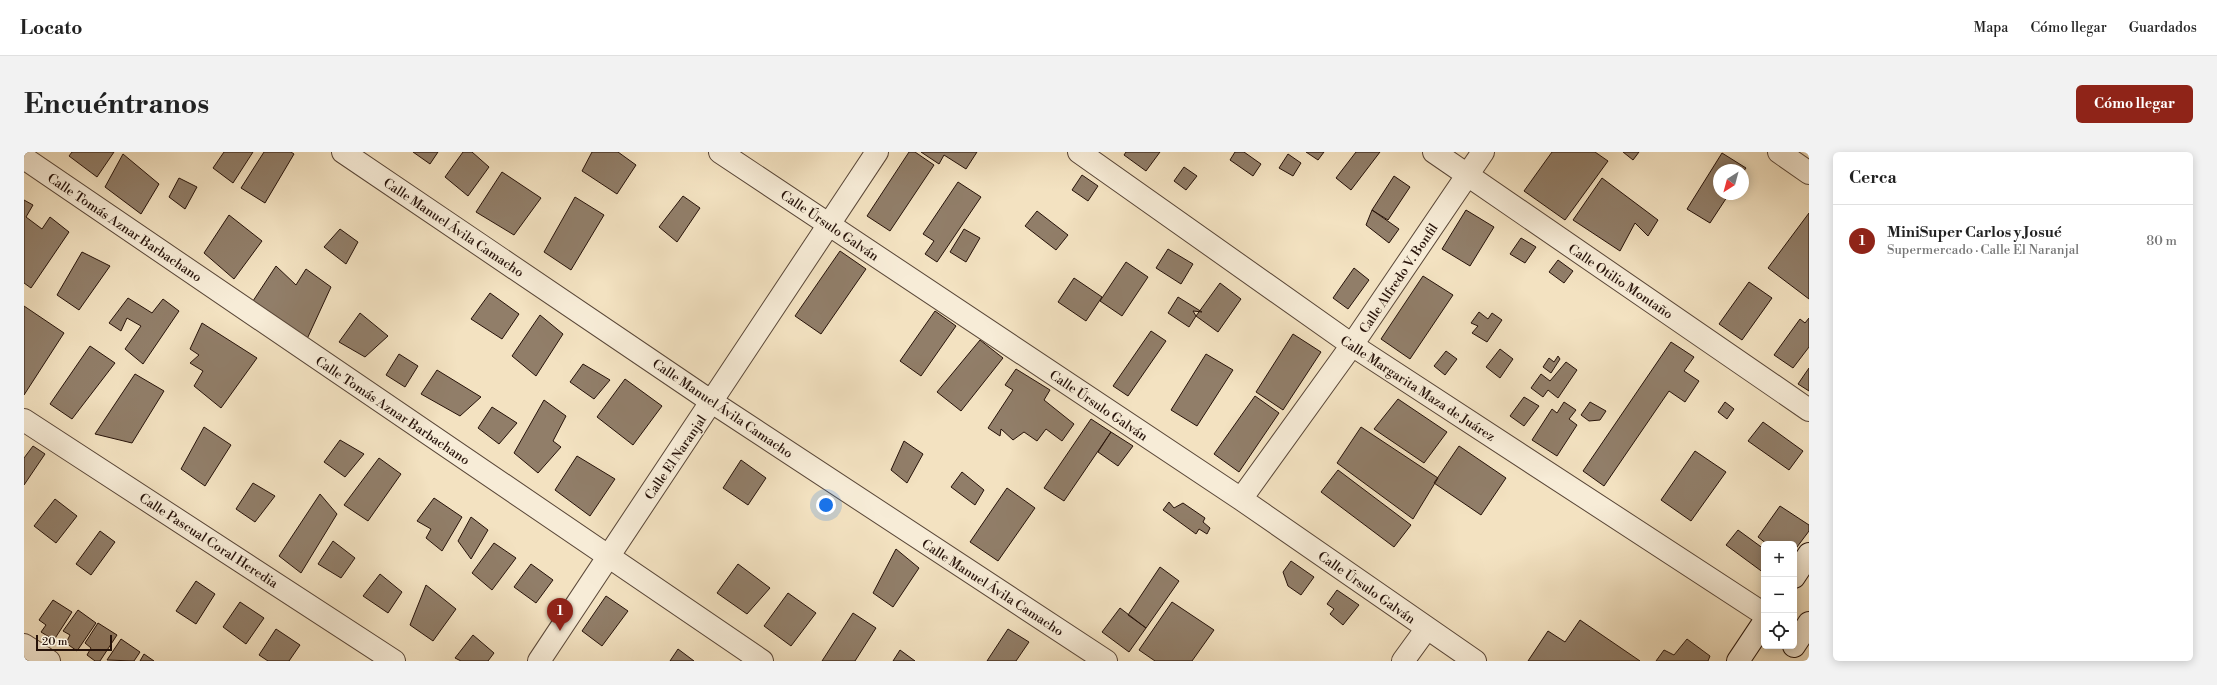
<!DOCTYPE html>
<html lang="es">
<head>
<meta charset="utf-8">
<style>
  :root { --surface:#fff; --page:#f2f2f2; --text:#222; --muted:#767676; --line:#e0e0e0; --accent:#8f2418 }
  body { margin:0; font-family:"Libre Bodoni",serif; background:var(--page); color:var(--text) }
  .controls { position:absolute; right:12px; bottom:12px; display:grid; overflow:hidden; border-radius:6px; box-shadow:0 2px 10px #0003 }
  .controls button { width:36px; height:36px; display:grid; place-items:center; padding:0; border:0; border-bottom:1px solid var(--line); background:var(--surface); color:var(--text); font:20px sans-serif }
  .compass { position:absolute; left:1689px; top:12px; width:36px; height:36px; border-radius:50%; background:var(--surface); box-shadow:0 2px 10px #0003; rotate:216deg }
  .scale { position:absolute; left:12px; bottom:10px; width:76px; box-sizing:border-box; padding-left:4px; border:2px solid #261209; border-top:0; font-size:11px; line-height:14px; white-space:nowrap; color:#261209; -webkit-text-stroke:3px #f7ecd7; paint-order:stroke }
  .you { position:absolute; left:802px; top:353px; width:14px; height:14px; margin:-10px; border:3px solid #fff; border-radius:50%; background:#1a73e8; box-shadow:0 0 0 6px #1a73e833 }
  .badge { display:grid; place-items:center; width:26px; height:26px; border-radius:50%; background:var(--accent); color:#fff; font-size:13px; font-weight:700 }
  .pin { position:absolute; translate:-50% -33px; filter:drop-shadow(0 1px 2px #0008) }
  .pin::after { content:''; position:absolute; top:21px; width:14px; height:12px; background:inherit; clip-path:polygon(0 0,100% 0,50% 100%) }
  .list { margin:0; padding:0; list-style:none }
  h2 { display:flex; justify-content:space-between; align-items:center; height:52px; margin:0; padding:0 16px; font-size:17px }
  h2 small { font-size:13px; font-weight:400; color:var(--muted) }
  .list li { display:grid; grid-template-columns:26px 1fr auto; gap:12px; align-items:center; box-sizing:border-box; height:72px; padding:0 16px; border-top:1px solid var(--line) }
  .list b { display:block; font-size:15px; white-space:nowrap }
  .list p { margin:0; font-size:13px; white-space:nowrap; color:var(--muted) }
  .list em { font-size:13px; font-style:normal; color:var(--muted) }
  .icon { flex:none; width:22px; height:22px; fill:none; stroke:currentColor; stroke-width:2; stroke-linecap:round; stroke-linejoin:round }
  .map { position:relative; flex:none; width:1785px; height:509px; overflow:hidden; border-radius:6px }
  header { display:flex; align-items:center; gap:24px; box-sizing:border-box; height:56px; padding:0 20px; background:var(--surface); border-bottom:1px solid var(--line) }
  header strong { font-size:19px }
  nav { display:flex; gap:22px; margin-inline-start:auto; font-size:14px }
  .intro { display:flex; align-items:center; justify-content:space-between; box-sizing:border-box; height:96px; padding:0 24px }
  h1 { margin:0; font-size:28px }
  .button { padding:10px 18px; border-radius:6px; background:var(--accent); color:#fff; font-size:14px; font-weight:700 }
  main { display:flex; gap:24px; padding:0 24px }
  aside { flex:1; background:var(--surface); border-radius:6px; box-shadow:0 2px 10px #0003 }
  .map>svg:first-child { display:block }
  .building { fill:#917e69; stroke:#261209 }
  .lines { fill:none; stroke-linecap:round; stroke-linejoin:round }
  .street-casing { stroke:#594637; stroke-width:24 }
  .secondary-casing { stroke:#261209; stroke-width:24 }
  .street { stroke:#f7ecd7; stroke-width:22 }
  .secondary { stroke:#f7ecd7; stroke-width:22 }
  .labels { text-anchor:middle; stroke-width:3; stroke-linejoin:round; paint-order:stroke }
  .street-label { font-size:13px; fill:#261209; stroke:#f7ecd7 }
</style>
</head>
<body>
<header>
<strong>Locato</strong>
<nav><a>Mapa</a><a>Cómo llegar</a><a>Guardados</a></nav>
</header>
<div class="intro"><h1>Encuéntranos</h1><a class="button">Cómo llegar</a></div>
<main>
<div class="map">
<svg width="1785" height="509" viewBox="0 0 1785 509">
  <rect width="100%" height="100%" fill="#f3e2c1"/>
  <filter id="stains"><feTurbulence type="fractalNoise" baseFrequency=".005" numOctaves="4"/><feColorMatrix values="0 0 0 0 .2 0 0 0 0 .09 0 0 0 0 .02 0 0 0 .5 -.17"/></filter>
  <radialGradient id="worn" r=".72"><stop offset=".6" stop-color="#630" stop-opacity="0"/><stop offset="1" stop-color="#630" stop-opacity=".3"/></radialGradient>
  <!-- building -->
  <path class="building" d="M48,0H90L73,25L45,4Z
    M200,0H229L209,31L189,16Z
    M240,0H267L270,2L241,51L217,36Z
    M389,0H414L406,12Z
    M439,0H448L465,15L444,44L421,25Z
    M568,0H594L612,13L593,42L558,19Z
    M885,0H891L910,13L866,79L843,64Z
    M897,0H953L942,17L920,3L915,12Z
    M1102,0H1136L1122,19L1100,3Z
    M1211,0H1220L1237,12L1229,24L1206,8Z
    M1282,0H1300L1294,8Z
    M1332,0H1356L1327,38L1312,26Z
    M1528,0H1571L1584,9L1541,68L1500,39Z
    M1599,0H1615L1609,8Z
    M1698,1L1722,16L1719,20V18H1695V42H1705L1686,71L1663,57Z
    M99,2L135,32L117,62L81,35Z
    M1264,2L1277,11L1269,24L1255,16Z
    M1160,15L1173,24L1162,38L1150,29Z
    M478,20L517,46L490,83L452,60Z
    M1058,23L1074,34L1064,49L1048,38Z
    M1370,24L1386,35L1364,68L1348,58Z
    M155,26L173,35L161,57L145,45Z
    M1578,26L1634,68L1624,84L1611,71L1596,99L1549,68Z
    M934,30L957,45L913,110L901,102L910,89L899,82Z
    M659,44L676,56L653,90L635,75Z
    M551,45L580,63L547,118L520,100Z
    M0,48L9,53L2,65L18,77L26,65L45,80L7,136L0,131Z
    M1348,58L1375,77L1365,91L1342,73Z
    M1442,58L1470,75L1446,114L1418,97Z
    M1013,59L1044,83L1032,98L1001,74Z
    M1785,61V147L1744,116Z
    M205,63L238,89L210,127L180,101Z
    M316,77L334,90L322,112L300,95Z
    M940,77L956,86L942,110L926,100Z
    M1497,86L1512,95L1501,111L1486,102Z
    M1144,97L1169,112L1157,132L1132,116Z
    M816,99L842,117L797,182L771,164Z
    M58,100L86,114L55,158L33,143Z
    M1534,108L1549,119L1540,131L1525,120Z
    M1102,110L1124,125L1098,164L1076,149Z
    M252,114L272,133L282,117L307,135L283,187L227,152Z
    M1330,116L1345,128L1324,157L1309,146Z
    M1399,124L1429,143L1386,207L1357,187Z
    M1050,126L1078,145L1062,169L1034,150Z
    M1725,130L1748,146L1718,188L1695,172Z
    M1196,131L1217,147L1194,180L1172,164Z
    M466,141L495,162L478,187L447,167Z
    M1154,145L1178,160L1169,159L1172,164L1165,175L1144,161Z
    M104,146L128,161L139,147L155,159L119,212L101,197L117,174L103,166L97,179L85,171Z
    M0,154L40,181L0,243Z
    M911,159L932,174L897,224L876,209Z
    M1455,160L1464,167L1468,161L1478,168L1463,190L1448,181L1454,174L1447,171Z
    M336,161L364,184L341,205L315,190Z
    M516,163L539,182L512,224L488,204Z
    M1785,166V195L1769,216L1750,203L1776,167L1781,171Z
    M178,171L233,206L197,256L170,234L179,219L166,211L175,203L166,197Z
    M1127,179L1142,189L1104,244L1089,234Z
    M1269,182L1297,200L1259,258L1232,240Z
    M956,188L979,206L937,259L913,240Z
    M1647,190L1670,205L1660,219L1675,229L1661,250L1645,239L1580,334L1559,319Z
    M66,194L91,211L48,267L26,252Z
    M1476,197L1489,207L1476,226L1462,215Z
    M1422,199L1433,207L1421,223L1410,214Z
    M375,202L394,214L381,235L362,223Z
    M1182,202L1209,218L1173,274L1147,258Z
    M1534,204L1536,207L1527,221L1519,215L1525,206L1530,210Z
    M1542,210L1553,218L1534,246L1524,238L1519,245L1507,236L1517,222L1526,229Z
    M559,212L586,228L570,247L546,230Z
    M1785,216V239L1774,232Z
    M992,217L1026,238L1020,248L1050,272L1038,289L1022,277L1013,289L1000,280L989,288L977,277L976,284L964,276L989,238L981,233Z
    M413,218L457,245L436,264L397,242Z
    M111,222L140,239L108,291L71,282Z
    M601,227L638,254L609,293L573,265Z
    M1231,244L1255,261L1215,320L1190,302Z
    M1500,245L1515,254L1500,274L1486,264Z
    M1374,247L1423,280L1400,311L1350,277Z
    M520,248L542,264L529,289L537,295L514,321L490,301Z
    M1540,250L1552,258L1545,267L1553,273L1533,304L1508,288L1528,257L1533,261Z
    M1566,250L1582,259L1576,268L1565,269L1557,263Z
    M1701,250L1710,257L1703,267L1694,260Z
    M468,255L493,271L475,292L454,276Z
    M1067,267L1087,280L1040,349L1020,336Z
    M1739,270L1779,299L1765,318L1724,289Z
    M180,275L207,293L181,334L157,317Z
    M1337,275L1414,326L1389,367L1313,311Z
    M1087,280L1109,294L1094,314L1074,300Z
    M316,288L340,302L321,325L300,310Z
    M880,289L899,302L883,331L867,318Z
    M9,294L21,302L0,333V306Z
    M1435,294L1482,326L1457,363L1410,331Z
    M1671,299L1702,320L1667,369L1637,348Z
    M553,304L591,327L566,364L531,338Z
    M355,306L377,322L344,369L320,353Z
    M717,308L742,326L724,353L699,336Z
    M1314,318L1387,373L1370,395L1297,340Z
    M938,320L960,338L951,353L927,335Z
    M229,331L251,344L231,370L212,357Z
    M983,336L1011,356L974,409L946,390Z
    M296,342L313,362L277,421L255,404Z
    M410,346L438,365L418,399L402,386L407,377L393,369Z
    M31,347L53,364L32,391L10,374Z
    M1145,350L1150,356L1159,351L1181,366L1179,370L1186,376L1183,382L1175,377L1172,382L1139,358Z
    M1756,354L1785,373V379L1770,399V392H1743L1734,385Z
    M447,365L464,378L447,407L434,389Z
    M1714,378L1740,397V421L1702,393Z
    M76,379L91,390L67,423L52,412Z
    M309,389L331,406L317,426L294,412Z
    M470,391L492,406L468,438L448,421Z
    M872,397L895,416L869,455L849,441Z
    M1267,409L1290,425L1277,443L1264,434L1259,420Z
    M507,412L529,428L512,451L490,435Z
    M714,412L746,436L723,462L693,441Z
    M1136,415L1155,429L1122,476L1104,463Z
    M356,422L378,440L364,461L339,444Z
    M172,429L191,442L172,472L152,459Z
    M402,433L432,457L409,489L386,473Z
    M1313,438L1335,453L1319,473L1306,462L1310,457L1303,452Z
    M764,441L792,461L767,494L740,474Z
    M582,444L604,459L578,494L558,479Z
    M29,448L48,460L30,488L17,480L22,473L15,468Z
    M216,450L240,466L222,492L199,475Z
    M1148,450L1190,478L1168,509H1131L1115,498Z
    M1096,456L1122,476L1105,500L1078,480Z
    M54,458L72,471L53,499L42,491L46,483L39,479Z
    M829,461L852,476L831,509H798Z
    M1556,468L1616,509H1504L1524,479L1541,490Z
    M74,471L93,483L76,509H71L63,503L67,496L61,491Z
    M252,477L276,493L265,509H244L235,503Z
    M984,477L1005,490L992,509H963Z
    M449,483L470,501L464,509H437L431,506Z
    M97,487L116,500L110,509L83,508Z
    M1663,487L1686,504L1684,509H1632L1640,498L1650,503Z
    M654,497L670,509H646Z
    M876,498L891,509H869Z
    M120,502L130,509H116Z"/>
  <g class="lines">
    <defs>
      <path id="street" d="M319,0L688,250L1082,509
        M696,0L1217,347L1451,509
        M1055,0L1328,193L1740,462
        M1410,0L1785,258
        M1755,0L1785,21
        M0,6L738,509
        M0,268L370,509
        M1217,347L1328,193L1459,0
        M0,493L25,509
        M515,509L853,0
        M1379,509L1403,476"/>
      <path id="secondary" d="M1770,425L1785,402
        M1770,494L1785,471
        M1714,509L1740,470"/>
    </defs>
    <!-- street casing -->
    <use href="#street" class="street-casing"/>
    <!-- secondary casing -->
    <use href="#secondary" class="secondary-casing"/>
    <!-- street -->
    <use href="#street" class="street"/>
    <!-- secondary -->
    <use href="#secondary" class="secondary"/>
  </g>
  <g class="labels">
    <!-- street labels -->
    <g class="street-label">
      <text transform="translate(806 73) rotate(34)" y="5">Calle Úrsulo Galván</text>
      <text transform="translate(101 75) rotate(34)" y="5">Calle Tomás Aznar Barbachano</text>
      <text transform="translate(430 75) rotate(34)" y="5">Calle Manuel Ávila Camacho</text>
      <text transform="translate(1374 126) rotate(-56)" y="5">Calle Alfredo V. Bonfil</text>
      <text transform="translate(1597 129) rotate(34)" y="5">Calle Otilio Montaño</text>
      <text transform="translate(1394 236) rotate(33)" y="5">Calle Margarita Maza de Juárez</text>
      <text transform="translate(1075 253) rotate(34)" y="5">Calle Úrsulo Galván</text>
      <text transform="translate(699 256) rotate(34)" y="5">Calle Manuel Ávila Camacho</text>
      <text transform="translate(369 258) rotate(34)" y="5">Calle Tomás Aznar Barbachano</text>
      <text transform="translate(651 305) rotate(-56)" y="5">Calle El Naranjal</text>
      <text transform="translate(185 388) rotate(33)" y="5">Calle Pascual Coral Heredia</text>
      <text transform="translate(969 435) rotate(33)" y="5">Calle Manuel Ávila Camacho</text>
      <text transform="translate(1343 435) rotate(35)" y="5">Calle Úrsulo Galván</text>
    </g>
  </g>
  <rect width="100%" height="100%" filter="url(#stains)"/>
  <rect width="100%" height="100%" fill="url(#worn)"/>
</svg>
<div class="controls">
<button>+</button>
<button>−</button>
<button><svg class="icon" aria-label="locate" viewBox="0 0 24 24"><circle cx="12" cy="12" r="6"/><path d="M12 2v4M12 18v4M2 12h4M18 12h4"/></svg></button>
</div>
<svg class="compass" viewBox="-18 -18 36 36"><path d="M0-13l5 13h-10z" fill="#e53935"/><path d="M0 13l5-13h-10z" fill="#767676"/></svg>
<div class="scale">20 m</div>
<div class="you"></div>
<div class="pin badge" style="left:536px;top:479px">1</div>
</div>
<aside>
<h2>Cerca<small></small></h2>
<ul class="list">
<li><span class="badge">1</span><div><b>MiniSuper Carlos y Josué</b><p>Supermercado · Calle El Naranjal</p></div><em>80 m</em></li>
</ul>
</aside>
</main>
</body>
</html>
